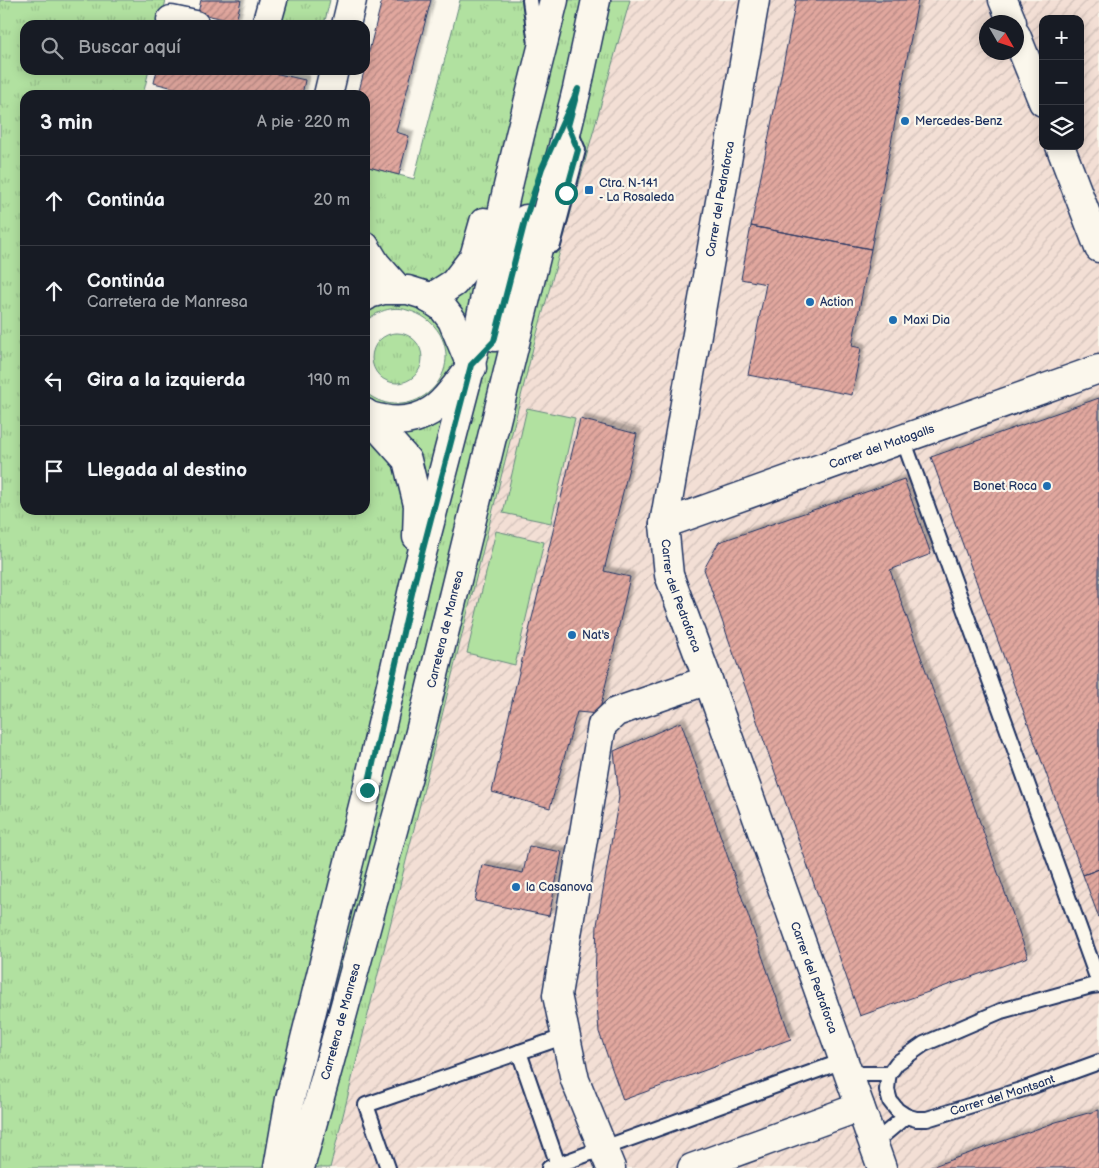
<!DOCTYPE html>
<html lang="es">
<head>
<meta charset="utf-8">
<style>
  :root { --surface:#171b24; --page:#242831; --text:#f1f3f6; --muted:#9ea1a6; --line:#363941 }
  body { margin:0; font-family:"Balsamiq Sans",sans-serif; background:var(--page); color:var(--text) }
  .controls { position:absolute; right:15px; top:15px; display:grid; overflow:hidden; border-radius:10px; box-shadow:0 2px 12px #0003 }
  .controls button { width:45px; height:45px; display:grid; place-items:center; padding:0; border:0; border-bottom:1px solid var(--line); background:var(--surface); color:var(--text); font:25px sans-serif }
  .compass { position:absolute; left:979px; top:15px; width:45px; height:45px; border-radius:50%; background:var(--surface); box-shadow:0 2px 12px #0003; rotate:129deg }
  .stop { position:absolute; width:15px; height:15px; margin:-11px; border:4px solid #0f766e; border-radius:50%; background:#fff }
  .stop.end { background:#0f766e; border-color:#fff; box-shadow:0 1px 5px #0008 }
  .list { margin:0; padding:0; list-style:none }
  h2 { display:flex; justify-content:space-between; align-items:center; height:65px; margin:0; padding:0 20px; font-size:21px }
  h2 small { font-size:16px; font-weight:400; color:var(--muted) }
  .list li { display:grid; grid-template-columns:32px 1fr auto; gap:15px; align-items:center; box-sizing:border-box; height:90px; padding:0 20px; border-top:1px solid var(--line) }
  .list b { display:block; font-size:19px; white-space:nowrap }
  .list p { margin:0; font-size:16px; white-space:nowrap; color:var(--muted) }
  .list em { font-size:16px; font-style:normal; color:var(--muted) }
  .icon { flex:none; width:28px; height:28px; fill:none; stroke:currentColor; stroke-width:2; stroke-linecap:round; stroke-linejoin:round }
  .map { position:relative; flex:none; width:1099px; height:1168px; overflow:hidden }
  .search { position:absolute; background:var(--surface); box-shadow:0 2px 12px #0003; left:20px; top:20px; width:350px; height:55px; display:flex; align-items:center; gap:12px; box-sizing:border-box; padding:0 18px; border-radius:15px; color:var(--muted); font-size:19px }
  .panel { position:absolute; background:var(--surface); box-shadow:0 2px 12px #0003; left:20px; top:90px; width:350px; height:425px; border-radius:15px }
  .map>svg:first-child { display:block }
  .industrial { fill:url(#industrial-furrows); fill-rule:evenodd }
  .grass { fill:url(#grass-tufts); stroke:#66887f }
  .pitch { fill:#b1e1a0; stroke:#66887f }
  .building { fill:url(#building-hatch); stroke:#1b2f5e; filter:url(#shadow) }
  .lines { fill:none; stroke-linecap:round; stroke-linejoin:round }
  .lane-casing { stroke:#1b2f5e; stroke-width:18 }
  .street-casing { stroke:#1b2f5e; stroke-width:31 }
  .secondary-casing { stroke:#1b2f5e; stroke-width:31 }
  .lane { stroke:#fbf7ec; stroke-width:14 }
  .street { stroke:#fbf7ec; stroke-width:28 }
  .secondary { stroke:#fbf7ec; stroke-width:28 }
  .route { stroke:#0f766e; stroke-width:6 }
  .poi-dot { fill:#1f6fb2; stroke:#fbf7ec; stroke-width:2 }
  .labels { text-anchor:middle; stroke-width:4.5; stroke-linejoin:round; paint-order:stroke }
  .poi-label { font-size:12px; fill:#1b2f5e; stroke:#fbf7ec; text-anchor:start }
  .street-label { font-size:12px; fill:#1b2f5e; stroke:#fbf7ec }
</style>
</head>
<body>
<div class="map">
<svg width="1099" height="1168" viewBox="0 0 1099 1168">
  <defs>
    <pattern id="industrial-furrows" width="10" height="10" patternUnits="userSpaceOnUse" patternTransform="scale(1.25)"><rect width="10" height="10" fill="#f3dfd5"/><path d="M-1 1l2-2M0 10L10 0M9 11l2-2" fill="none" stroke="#d0c0b9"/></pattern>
    <pattern id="grass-tufts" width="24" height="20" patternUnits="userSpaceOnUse" patternTransform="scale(1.25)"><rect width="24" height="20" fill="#b1e1a0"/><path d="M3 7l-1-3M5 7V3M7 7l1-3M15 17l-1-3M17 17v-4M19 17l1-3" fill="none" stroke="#98c18c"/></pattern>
    <pattern id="building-hatch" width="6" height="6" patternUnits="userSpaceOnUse" patternTransform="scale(1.25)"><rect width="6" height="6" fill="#e1a79e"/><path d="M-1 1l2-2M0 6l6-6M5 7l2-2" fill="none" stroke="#b68884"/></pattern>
    <filter id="shadow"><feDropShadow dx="4.5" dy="-4.5" stdDeviation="1" flood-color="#0004"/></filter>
  </defs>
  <rect width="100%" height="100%" fill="#fbf7ec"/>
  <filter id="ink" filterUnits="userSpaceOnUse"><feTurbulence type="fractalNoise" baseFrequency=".02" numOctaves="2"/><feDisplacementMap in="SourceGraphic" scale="10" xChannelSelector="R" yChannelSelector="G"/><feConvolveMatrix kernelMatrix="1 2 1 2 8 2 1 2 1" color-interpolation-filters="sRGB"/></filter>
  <g filter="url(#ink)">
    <!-- industrial -->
    <path class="industrial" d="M630,0H1099V1168H330L533,348ZM1043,19H1080V146H1043ZM986,22H1016V52H986Z"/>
    <!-- grass -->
    <path class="grass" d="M0,0H166L160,25H25V70H149L143,95H25V510H365V392C407,427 465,380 440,334C432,321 422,314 407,310C393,305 375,312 365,322V166L414,179L460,0H630L533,348L330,1168H0Z
      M286,0H330L324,25H280Z
      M372 358a25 25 0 1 1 50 0a25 25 0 1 1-50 0Z"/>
    <!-- pitch -->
    <path class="pitch" d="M527,408L575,418L551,523L503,513Z
      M496,531L544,542L515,665L467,653Z"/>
    <!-- building -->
    <path class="building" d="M201,0H241L236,22L198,13Z
      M382,0H431L396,132L409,136L399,175L365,166V95H358Z
      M796,0H918L871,249L751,226Z
      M157,70H261L305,80L302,95H202L154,83Z
      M751,226L871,249L852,346L861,348L852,395L748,375L766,284L741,279Z
      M1099,398V869L1083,875L931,457Z
      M580,419L637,434L604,571L630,577L599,714L577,712L550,808L492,792L514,693Z
      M904,479L931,554L890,570L1028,957L860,1016L704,569L719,542Z
      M681,722L791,1039L623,1100L599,1032L595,978L597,925L619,797L614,751Z
      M529,846L562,852L549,916L475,901L482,865L523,873Z
      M1099,869V918L1083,875Z
      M1099,1110V1168H928L1056,1122Z"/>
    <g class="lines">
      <defs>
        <g id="lane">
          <path d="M530,0L536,44"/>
          <path d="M553,245L578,150L570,131"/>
          <path d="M903,439L1099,983"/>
          <path id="s1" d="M1099,985L1091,986L1001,1011L924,1044L897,1063L889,1074L888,1079L887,1090L890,1101L897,1110L906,1116L916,1119H927L1030,1087L1099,1062"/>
          <path d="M519,1052L558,1165"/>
          <path d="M848,1074H889"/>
          <path d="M873,1144L906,1116"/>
          <path d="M388,1168L366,1105L566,1036"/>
          <path d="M549,1168L843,1061"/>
        </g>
        <g id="street">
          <path id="s2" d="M755,0L664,524L669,575L708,680L882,1168"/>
          <path d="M1003,0L1012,22"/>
          <path d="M171,20L195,25"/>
          <path d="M266,25L273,0"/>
          <path d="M346,25L352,0"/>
          <path d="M1016,35L1043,102"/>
          <path d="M328,95L334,70"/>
          <path d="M1060,146L1099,248"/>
          <path id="s3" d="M664,524L1099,369"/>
          <path d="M611,1168L575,1080L557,995L602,725L616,712L708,680"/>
          <path d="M692,1168L860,1107"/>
        </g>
        <g id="secondary">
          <path d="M365,246L376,264L399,290"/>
          <path d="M365,297L369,294L383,290H408L424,295L442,307L452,320L472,368"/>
          <path d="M429,299L454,283L474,257L484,222"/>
          <path d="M495,337L526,219"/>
          <path d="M365,413C370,417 377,418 383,419C405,424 428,417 443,401C451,393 458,383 465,374"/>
          <path d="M365,413L407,460L418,505L417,537"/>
          <path d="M278,1168L290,1099L367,790L415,580L471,365L505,199L520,135L554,0"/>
          <path id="s4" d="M300,1168L328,1068L369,917L419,736L577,89L596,0"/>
        </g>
      </defs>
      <!-- lane casing -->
      <use href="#lane" class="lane-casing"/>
      <!-- street casing -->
      <use href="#street" class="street-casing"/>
      <!-- secondary casing -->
      <use href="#secondary" class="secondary-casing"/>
      <!-- lane -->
      <use href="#lane" class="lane"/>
      <!-- street -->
      <use href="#street" class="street"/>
      <!-- secondary -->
      <use href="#secondary" class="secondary"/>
    </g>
  </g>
  <g class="lines" filter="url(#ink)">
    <!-- route -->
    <path class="route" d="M367,790L415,580L471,365L494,341L526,217L542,168L578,89L568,126L578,150L566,193"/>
  </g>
  <!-- markers -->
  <g class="poi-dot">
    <circle cx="905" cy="121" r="5"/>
    <rect x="584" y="185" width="10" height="10" rx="2.5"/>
    <circle cx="810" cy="302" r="5"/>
    <circle cx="893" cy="320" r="5"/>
    <circle cx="1047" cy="486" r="5"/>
    <circle cx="572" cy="635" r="5"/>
    <circle cx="516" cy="887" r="5"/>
  </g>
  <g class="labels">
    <!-- poi labels -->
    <g class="poi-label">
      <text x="915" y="125">Mercedes-Benz</text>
      <text x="599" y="187">Ctra. N-141<tspan x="599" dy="14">- La Rosaleda</tspan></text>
      <text x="820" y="306">Action</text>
      <text x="903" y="324">Maxi Dia</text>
      <text x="1037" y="490" text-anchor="end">Bonet Roca</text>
      <text x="582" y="639">Nat's</text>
      <text x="526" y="891">la Casanova</text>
    </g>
    <!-- street labels -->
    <g class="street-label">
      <text transform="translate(720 199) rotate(-80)" y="4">Carrer del Pedraforca</text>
      <text dy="4" stroke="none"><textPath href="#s3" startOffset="231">Carrer del Matagalls</textPath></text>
      <text dy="4" stroke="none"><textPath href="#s2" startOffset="606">Carrer del Pedraforca</textPath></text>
      <text dy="4" stroke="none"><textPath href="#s4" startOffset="558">Carretera de Manresa</textPath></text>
      <text dy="4" stroke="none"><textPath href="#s2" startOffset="1011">Carrer del Pedraforca</textPath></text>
      <text dy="4" stroke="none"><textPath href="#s4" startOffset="152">Carretera de Manresa</textPath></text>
      <text dy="4" stroke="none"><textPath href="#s1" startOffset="382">Carrer del Montsant</textPath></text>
    </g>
  </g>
</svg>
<div class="controls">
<button>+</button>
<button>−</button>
<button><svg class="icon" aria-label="layers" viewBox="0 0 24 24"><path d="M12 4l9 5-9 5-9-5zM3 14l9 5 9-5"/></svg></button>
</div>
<svg class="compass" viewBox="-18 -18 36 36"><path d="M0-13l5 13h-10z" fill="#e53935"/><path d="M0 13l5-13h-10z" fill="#9ea1a6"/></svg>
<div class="stop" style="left:566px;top:193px"></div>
<div class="stop end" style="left:367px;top:790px"></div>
<div class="search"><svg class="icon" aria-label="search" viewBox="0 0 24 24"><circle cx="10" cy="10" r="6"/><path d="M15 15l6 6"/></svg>Buscar aquí</div>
<section class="panel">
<h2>3 min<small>A pie · 220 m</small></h2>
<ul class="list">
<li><svg class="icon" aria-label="ahead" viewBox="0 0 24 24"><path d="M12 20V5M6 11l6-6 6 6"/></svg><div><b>Continúa</b></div><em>20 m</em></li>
<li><svg class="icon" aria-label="ahead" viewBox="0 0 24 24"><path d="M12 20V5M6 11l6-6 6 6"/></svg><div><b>Continúa</b><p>Carretera de Manresa</p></div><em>10 m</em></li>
<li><svg class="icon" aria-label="left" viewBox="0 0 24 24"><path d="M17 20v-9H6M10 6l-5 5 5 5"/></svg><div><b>Gira a la izquierda</b></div><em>190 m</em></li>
<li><svg class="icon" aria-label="arrive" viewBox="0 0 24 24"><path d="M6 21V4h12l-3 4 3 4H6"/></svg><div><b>Llegada al destino</b></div></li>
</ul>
</section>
</div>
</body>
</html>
